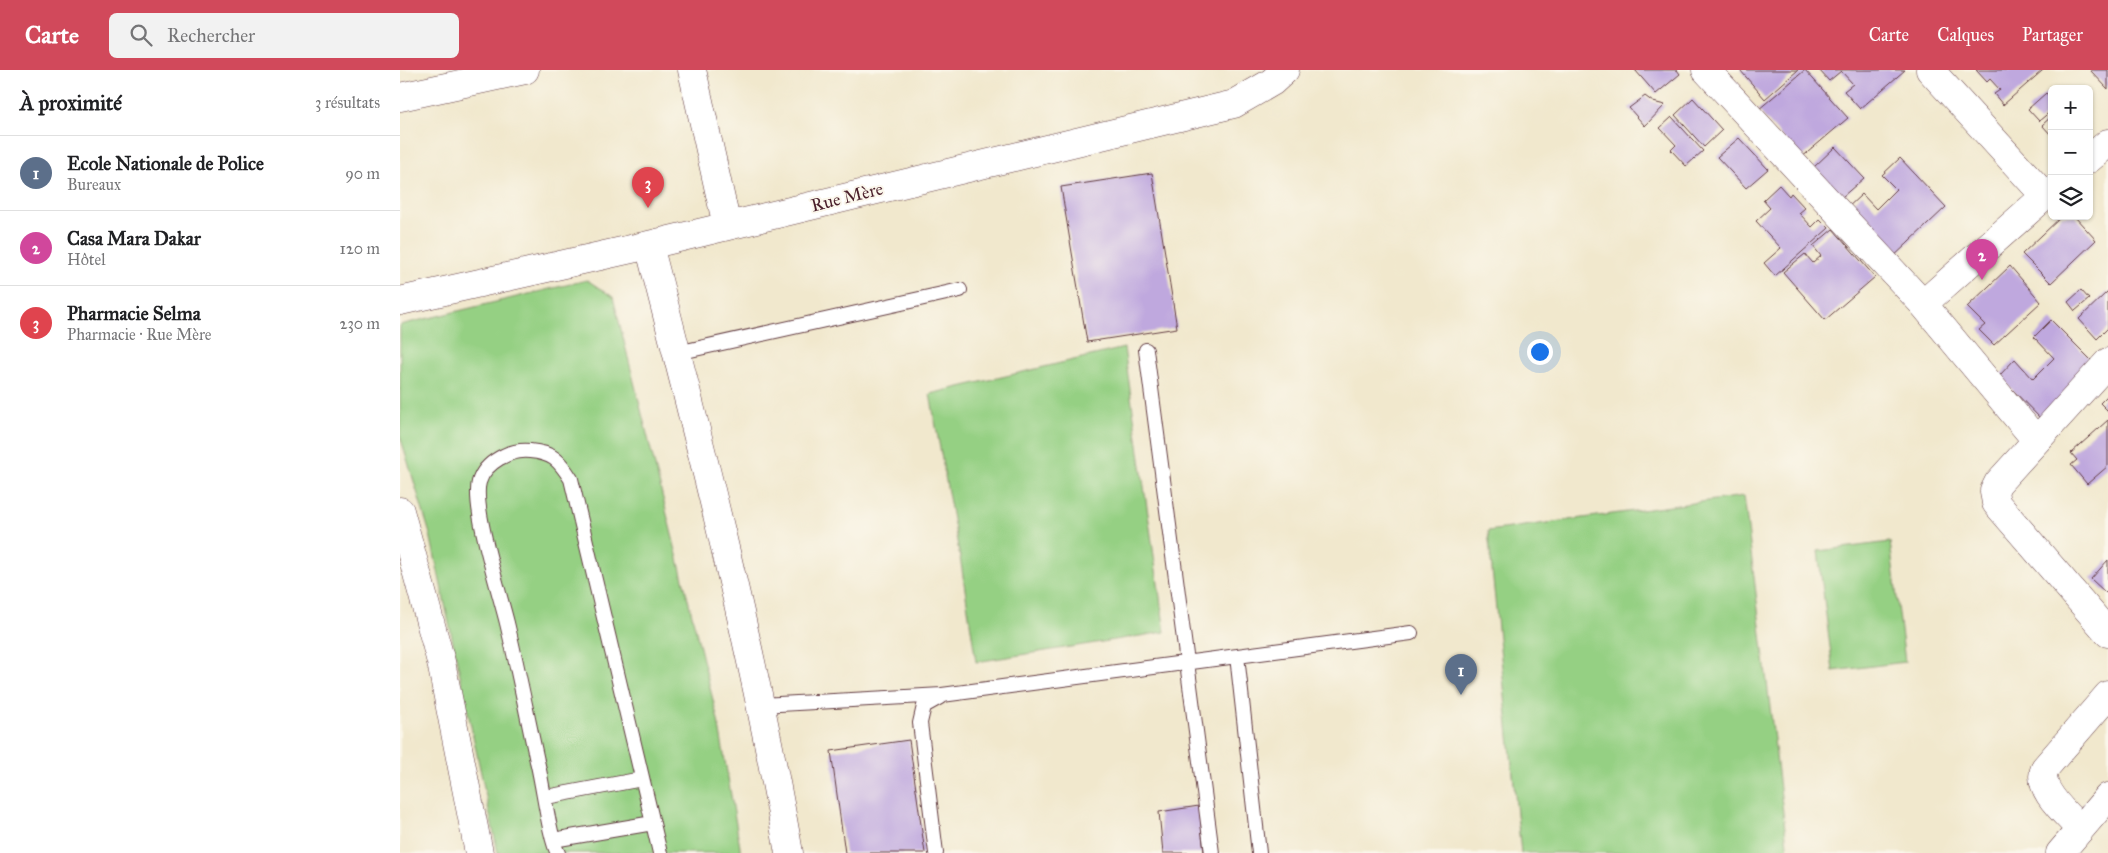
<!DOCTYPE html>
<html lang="fr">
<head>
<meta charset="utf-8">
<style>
  :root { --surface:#fff; --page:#f2f2f2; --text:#202124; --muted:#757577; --line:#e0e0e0; --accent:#d1495b }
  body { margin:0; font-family:"IM FELL Great Primer",serif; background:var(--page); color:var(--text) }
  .controls { position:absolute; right:15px; top:15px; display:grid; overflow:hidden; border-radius:8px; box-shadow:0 1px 4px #0004 }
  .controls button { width:45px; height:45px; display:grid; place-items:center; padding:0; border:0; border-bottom:1px solid var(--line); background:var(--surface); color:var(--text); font:25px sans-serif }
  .you { position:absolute; left:1139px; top:281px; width:18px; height:18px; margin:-12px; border:4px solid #fff; border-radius:50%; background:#1a73e8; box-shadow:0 0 0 8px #1a73e833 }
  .badge { display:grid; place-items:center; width:32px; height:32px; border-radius:50%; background:var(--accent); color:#fff; font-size:16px; font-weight:700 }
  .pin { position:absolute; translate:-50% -41px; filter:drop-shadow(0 1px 2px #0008) }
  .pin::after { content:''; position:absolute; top:26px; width:18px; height:15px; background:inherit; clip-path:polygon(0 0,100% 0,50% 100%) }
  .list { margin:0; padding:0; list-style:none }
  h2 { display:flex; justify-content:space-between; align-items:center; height:65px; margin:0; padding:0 20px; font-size:21px }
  h2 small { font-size:16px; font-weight:400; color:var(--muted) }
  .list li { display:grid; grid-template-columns:32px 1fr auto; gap:15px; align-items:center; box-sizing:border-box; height:75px; padding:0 20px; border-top:1px solid var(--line) }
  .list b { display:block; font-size:19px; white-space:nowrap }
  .list p { margin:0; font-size:16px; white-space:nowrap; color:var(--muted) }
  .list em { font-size:16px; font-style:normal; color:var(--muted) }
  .icon { flex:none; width:28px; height:28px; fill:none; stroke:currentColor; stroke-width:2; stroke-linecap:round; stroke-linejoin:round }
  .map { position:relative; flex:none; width:1708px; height:783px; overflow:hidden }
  header { display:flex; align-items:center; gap:30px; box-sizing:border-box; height:70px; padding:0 25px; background:var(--accent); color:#fff }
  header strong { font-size:24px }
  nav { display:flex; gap:28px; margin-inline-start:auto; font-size:18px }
  .search { width:350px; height:45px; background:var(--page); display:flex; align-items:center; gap:12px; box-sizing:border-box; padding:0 18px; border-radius:8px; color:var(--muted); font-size:19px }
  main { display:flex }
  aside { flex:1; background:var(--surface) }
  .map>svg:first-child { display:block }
  .green { fill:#95d083; stroke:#707857 }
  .building { fill:#bfa8de }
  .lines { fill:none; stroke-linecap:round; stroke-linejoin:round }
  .lane-casing { stroke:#633d43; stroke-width:16 }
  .street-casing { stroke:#633d43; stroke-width:29 }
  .secondary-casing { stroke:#633d43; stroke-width:29 }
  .lane { stroke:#fff; stroke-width:14 }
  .street { stroke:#fff; stroke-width:28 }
  .secondary { stroke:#fff; stroke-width:28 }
  .labels { text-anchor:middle; stroke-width:4; stroke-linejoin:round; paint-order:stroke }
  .street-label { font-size:18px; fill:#4a1f2b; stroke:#fbf7ec }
</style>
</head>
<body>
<header>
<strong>Carte</strong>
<div class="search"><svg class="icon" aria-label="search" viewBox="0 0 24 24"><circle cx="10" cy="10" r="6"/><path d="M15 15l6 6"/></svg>Rechercher</div>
<nav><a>Carte</a><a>Calques</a><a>Partager</a></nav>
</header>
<main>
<aside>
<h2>À proximité<small>3 résultats</small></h2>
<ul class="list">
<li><span class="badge" style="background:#5c6f8a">1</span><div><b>Ecole Nationale de Police</b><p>Bureaux</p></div><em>90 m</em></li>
<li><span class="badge" style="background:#d1479c">2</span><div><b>Casa Mara Dakar</b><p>Hôtel</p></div><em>120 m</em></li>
<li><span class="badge" style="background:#e0444e">3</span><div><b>Pharmacie Selma</b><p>Pharmacie · Rue Mère</p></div><em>230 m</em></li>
</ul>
</aside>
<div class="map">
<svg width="1708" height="783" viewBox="0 0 1708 783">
  <rect width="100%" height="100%" fill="#fbf7ec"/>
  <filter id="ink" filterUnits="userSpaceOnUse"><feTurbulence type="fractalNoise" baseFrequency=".02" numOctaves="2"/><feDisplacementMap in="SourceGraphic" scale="10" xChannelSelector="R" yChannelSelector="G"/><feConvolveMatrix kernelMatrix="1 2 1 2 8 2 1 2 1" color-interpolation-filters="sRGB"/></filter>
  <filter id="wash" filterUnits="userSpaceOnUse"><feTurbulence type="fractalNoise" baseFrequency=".0096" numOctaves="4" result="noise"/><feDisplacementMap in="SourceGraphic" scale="20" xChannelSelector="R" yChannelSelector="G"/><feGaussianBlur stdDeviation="1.12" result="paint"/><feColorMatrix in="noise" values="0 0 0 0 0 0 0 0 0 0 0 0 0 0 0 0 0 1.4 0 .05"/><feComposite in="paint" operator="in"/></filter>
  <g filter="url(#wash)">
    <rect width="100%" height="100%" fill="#f1e8cd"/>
    <!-- green -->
    <path class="green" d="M187,210L213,227L318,650L341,783H98L30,464L0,366V255Z
      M724,278L765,562L576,592L561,493L530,324Z
      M1344,426L1388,783H1121L1088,461Z
      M1490,472L1505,592L1433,601L1418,481Z"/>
    <g id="blocks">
      <!-- building -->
      <path class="building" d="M1235,0H1277L1280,4L1256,24Z
        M1340,0H1398L1365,29Z
        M1405,0L1448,48L1401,88L1358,40Z
        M1419,0H1505L1460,39L1444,21L1453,14L1441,1L1429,11Z
        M1576,0H1643L1603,35L1594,24L1600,20L1590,9L1587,12Z
        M1690,0H1708V19Z
        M1646,23L1652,29V40L1639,51L1628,39Z
        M1245,26L1253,32L1265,35L1245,56L1229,38Z
        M1293,28L1322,60L1304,77L1275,45Z
        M1652,46V66L1642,55Z
        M1272,47L1303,81L1286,96L1271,80L1276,75L1260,58Z
        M1339,68L1368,99L1346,118L1317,87Z
        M1435,77L1464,108L1442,127L1414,97Z
        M1500,88L1546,137L1490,190L1444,141L1462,124L1476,139L1496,119L1482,105Z
        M752,103L777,258L687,272L661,117Z
        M1379,115L1389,126L1391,123L1405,138L1399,143L1412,157L1420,149L1429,158L1375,206L1364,193L1381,178L1356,151L1370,138L1363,130Z
        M1662,146H1674L1696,170L1651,213L1622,184Z
        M1433,159L1475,207L1425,250L1383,202L1405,184L1413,193L1421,186L1413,176Z
        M1610,196L1641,232L1594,275L1579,260L1585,255L1567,237Z
        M1681,220L1689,229L1675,241L1668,232Z
        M1708,221V258L1697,269L1679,249Z
        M1651,250L1698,297L1646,354L1599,306L1615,289L1633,309L1654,288L1634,267Z
        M1708,325V341L1700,333Z
        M1708,350V396L1687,414L1671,395L1677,390L1671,383Z
        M1708,490V521L1706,523L1691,509Z
        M509,670L525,783H445L431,681Z
        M799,736L804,783H763L759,742Z"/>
    </g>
  </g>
  <g filter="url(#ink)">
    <use href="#blocks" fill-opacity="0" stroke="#633d43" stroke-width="1"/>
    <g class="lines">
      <defs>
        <path id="lane" d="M746,280L812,783
          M277,283L560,220
          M837,586L859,783
          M361,635L542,625L1011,563
          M146,727L242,709
          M153,770L253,753
          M158,783C150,772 142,709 137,691C127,645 118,599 107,553C100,524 72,437 79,412C85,392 110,379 130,381C153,383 159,390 171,409L260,783
          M536,783L520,653L524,636L540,627"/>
        <path id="street" d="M292,0L327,156
          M1306,0L1523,234L1636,370
          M1530,0L1645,126L1652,120
          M0,27L125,0
          M1689,89L1708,73
          M249,175C301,377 353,578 389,783
          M0,231L249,175L834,34L872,12L885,0
          M1523,234L1645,126
          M1708,292L1598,413L1594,421L1596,433L1708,563
          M0,441L41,592L79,783
          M1680,759C1668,745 1635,719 1645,698L1708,625"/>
        <path id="secondary" d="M1660,783L1708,727"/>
      </defs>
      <!-- lane casing -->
      <use href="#lane" class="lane-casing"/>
      <!-- street casing -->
      <use href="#street" class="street-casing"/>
      <!-- secondary casing -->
      <use href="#secondary" class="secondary-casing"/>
      <!-- lane -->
      <use href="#lane" class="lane"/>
      <!-- street -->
      <use href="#street" class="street"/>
      <!-- secondary -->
      <use href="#secondary" class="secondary"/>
    </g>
  </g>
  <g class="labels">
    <!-- street labels -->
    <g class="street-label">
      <text transform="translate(447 127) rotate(-14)" y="6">Rue Mère</text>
    </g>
  </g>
</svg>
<div class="controls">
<button>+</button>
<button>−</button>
<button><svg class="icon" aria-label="layers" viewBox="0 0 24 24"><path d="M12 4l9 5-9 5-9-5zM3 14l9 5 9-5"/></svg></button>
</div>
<div class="you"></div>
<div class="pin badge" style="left:1061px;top:625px;background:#5c6f8a">1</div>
<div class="pin badge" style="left:1582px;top:210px;background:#d1479c">2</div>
<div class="pin badge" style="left:248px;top:138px;background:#e0444e">3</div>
</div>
</main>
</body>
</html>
